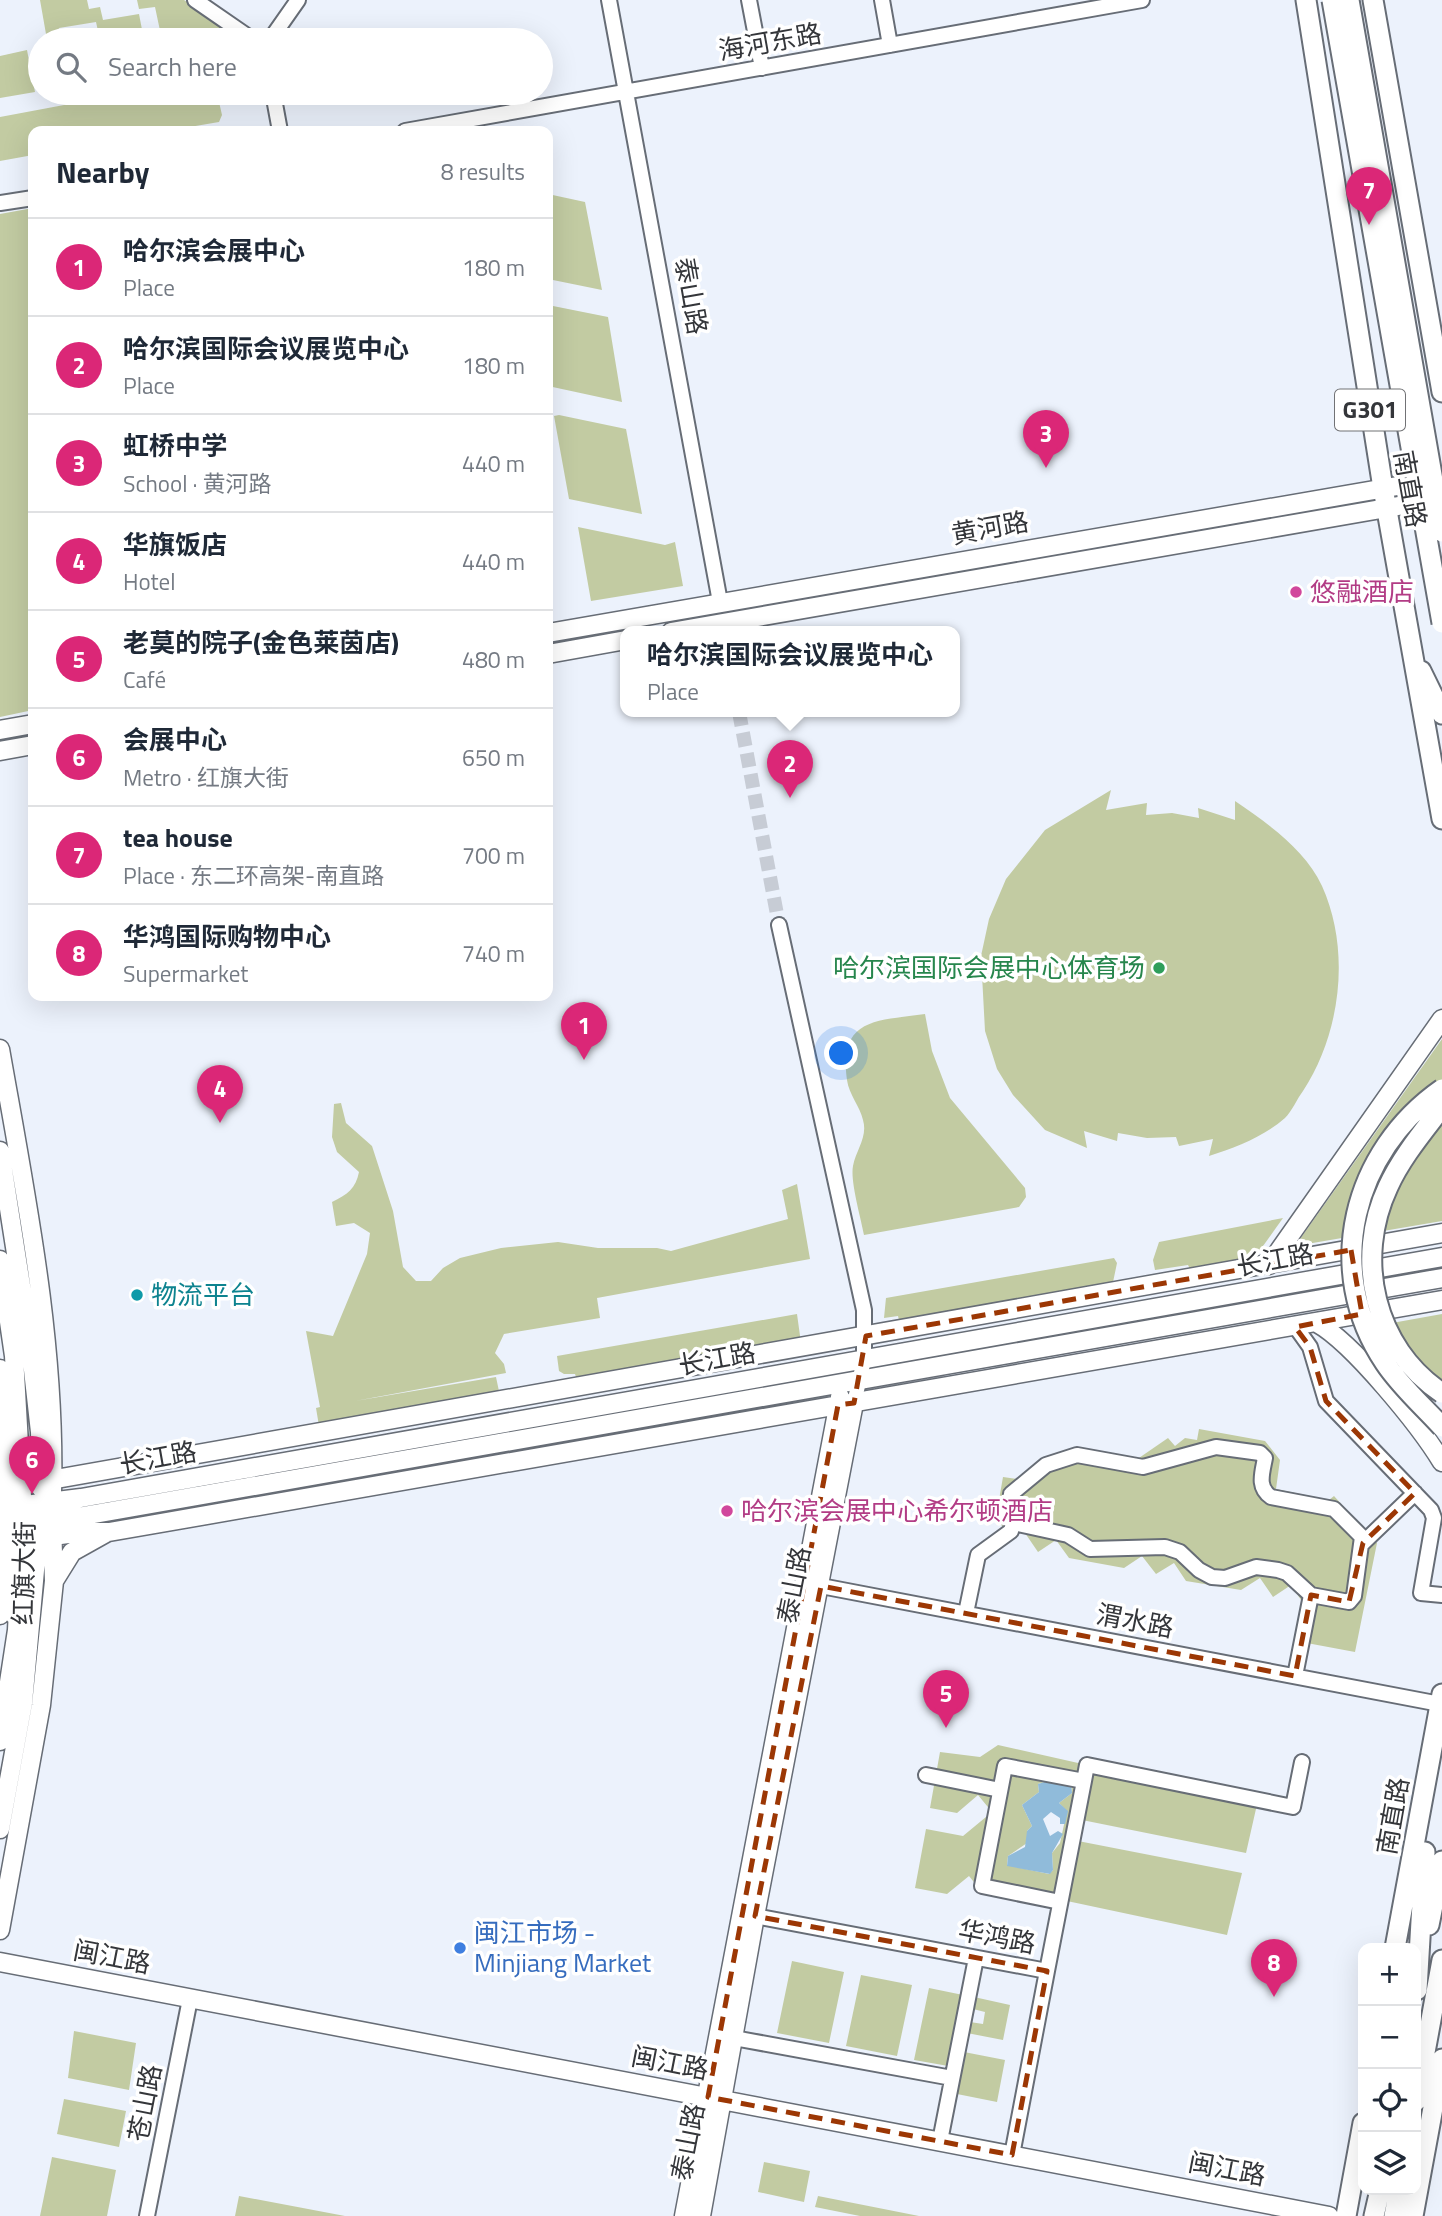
<!DOCTYPE html>
<html lang="en">
<head>
<meta charset="utf-8">
<style>
  :root { --surface:#fff; --page:#f2f2f3; --text:#1f2937; --muted:#747a83; --line:#e0e1e3; --accent:#db2777 }
  body { margin:0; font-family:"Titillium Web","Noto Sans SC",sans-serif; background:var(--page); color:var(--text) }
  .controls { position:absolute; right:21px; bottom:21px; display:grid; overflow:hidden; border-radius:14px; box-shadow:0 7px 28px #0002 }
  .controls button { width:63px; height:63px; display:grid; place-items:center; padding:0; border:0; border-bottom:2px solid var(--line); background:var(--surface); color:var(--text); font:35px sans-serif }
  .you { position:absolute; left:842px; top:1054px; width:24px; height:24px; margin:-18px; border:5px solid #fff; border-radius:50%; background:#1a73e8; box-shadow:0 0 0 10px #1a73e833 }
  .badge { display:grid; place-items:center; width:46px; height:46px; border-radius:50%; background:var(--accent); color:#fff; font-size:23px; font-weight:700 }
  .pin { position:absolute; translate:-50% -58px; filter:drop-shadow(0 2px 4px #0008) }
  .pin::after { content:''; position:absolute; top:37px; width:24px; height:21px; background:inherit; clip-path:polygon(0 0,100% 0,50% 100%) }
  .popup { position:absolute; left:620px; top:626px; width:340px; height:91px; box-sizing:border-box; display:grid; place-content:center; border-radius:14px; background:var(--surface); filter:drop-shadow(0 2px 5px #0005); font-size:23px; white-space:nowrap; color:var(--muted) }
  .popup b { font-size:26px; color:var(--text) }
  .popup::after { content:''; position:absolute; left:50%; top:100%; margin-left:-14px; border:14px solid transparent; border-top-color:var(--surface) }
  .list { margin:0; padding:0; list-style:none }
  h2 { display:flex; justify-content:space-between; align-items:center; height:91px; margin:0; padding:0 28px; font-size:30px }
  h2 small { font-size:23px; font-weight:400; color:var(--muted) }
  .list li { display:grid; grid-template-columns:46px 1fr auto; gap:21px; align-items:center; box-sizing:border-box; height:98px; padding:0 28px; border-top:2px solid var(--line) }
  .list b { display:block; font-size:26px; white-space:nowrap }
  .list p { margin:0; font-size:23px; white-space:nowrap; color:var(--muted) }
  .list em { font-size:23px; font-style:normal; color:var(--muted) }
  .icon { flex:none; width:38px; height:38px; fill:none; stroke:currentColor; stroke-width:2; stroke-linecap:round; stroke-linejoin:round }
  .map { position:relative; flex:none; width:1442px; height:2216px; overflow:hidden }
  .search { position:absolute; background:var(--surface); box-shadow:0 7px 28px #0002; left:28px; top:28px; width:525px; height:77px; display:flex; align-items:center; gap:18px; box-sizing:border-box; padding:0 24px; border-radius:38px; color:var(--muted); font-size:26px }
  .panel { position:absolute; background:var(--surface); box-shadow:0 7px 28px #0002; left:28px; top:126px; width:525px; height:875px; border-radius:14px }
  .map>svg:first-child { display:block }
  .green { fill:#c2cba2 }
  .water { fill:#90bbda }
  .lines { fill:none; stroke-linecap:round; stroke-linejoin:round }
  .minor-tunnel { stroke:#c7ccd5; stroke-width:14; stroke-dasharray:14 7; stroke-linecap:butt }
  .minor-casing { stroke:#676d76; stroke-width:18 }
  .major-casing { stroke:#676d76; stroke-width:21 }
  .highway-casing { stroke:#676d76; stroke-width:23 }
  .minor { stroke:#fff; stroke-width:14 }
  .major { stroke:#fff; stroke-width:18 }
  .highway { stroke:#fff; stroke-width:19 }
  .highway-bridge-casing { stroke:#676d76; stroke-width:23; stroke-linecap:butt }
  .highway-bridge { stroke:#fff; stroke-width:19 }
  .marked { fill:none; stroke:#9c3704; stroke-width:5; stroke-dasharray:14 9; stroke-linejoin:round }
  .hotel-dot { fill:#d1479c; stroke:#fff; stroke-width:2.5 }
  .leisure-dot { fill:#2e9e5b; stroke:#fff; stroke-width:2.5 }
  .culture-dot { fill:#0f9aa8; stroke:#fff; stroke-width:2.5 }
  .shop-dot { fill:#3f7fe0; stroke:#fff; stroke-width:2.5 }
  .labels { text-anchor:middle; stroke-width:7; stroke-linejoin:round; paint-order:stroke }
  .shield { fill:#fff; stroke:#717275; stroke-width:2 }
  .shield-label { font-size:24px; font-weight:bold; fill:#34363a }
  .street-label { font-size:26px; fill:#34363a; stroke:#fff }
  .hotel-label { font-size:26px; fill:#b23c85; stroke:#fff; text-anchor:start }
  .leisure-label { font-size:26px; fill:#27864d; stroke:#fff; text-anchor:end }
  .culture-label { font-size:26px; fill:#0d838f; stroke:#fff; text-anchor:start }
  .shop-label { font-size:26px; fill:#366cbe; stroke:#fff; text-anchor:start }
</style>
</head>
<body>
<div class="map">
<svg width="1442" height="2216" viewBox="0 0 1442 2216">
  <rect width="100%" height="100%" fill="#ecf2fc"/>
  <!-- green -->
  <path class="green" d="M40,0H87L89,9L100,7L103,20L139,14L144,40H100L96,22L59,28L60,33L46,34Z
    M137,0H184L232,31L235,37L232,40H162L155,7L139,9Z
    M27,50L35,92L0,98V56Z
    M128,93H217L222,115L219,122L166,131H33V155L0,161V117Z
    M548,194L585,202L602,290L548,279Z
    M33,208V710L0,717V214Z
    M548,305L608,317L622,402L548,386Z
    M559,415L626,429L642,514L569,499L554,416Z
    M578,527L665,545L675,542L683,586L591,601Z
    M1111,790L1106,810L1147,803L1146,815L1172,813L1199,818L1198,808L1235,820V801C1267,823 1305,849 1322,886C1351,950 1341,1033 1303,1091C1297,1099 1292,1111 1285,1118C1263,1137 1236,1147 1209,1156L1213,1139L1179,1146L1176,1137L1147,1138L1118,1133L1117,1141L1084,1131L1087,1148L1045,1130L1013,1095L997,1069L985,1031L981,956L989,919L1006,879L1045,830Z
    M925,1014L932,1051L950,1098L1025,1188L1026,1197L1019,1207L864,1235C861,1218 850,1181 853,1166C856,1150 868,1137 863,1120C860,1106 849,1095 847,1080C838,1017 878,1021 925,1014Z
    M1442,1039V1221L1295,1246Z
    M341,1103L346,1123L372,1146L393,1211L403,1267L416,1281H431L443,1268L460,1258L501,1248L558,1242L598,1248H657L671,1251L788,1219L782,1190L797,1184L810,1259L597,1298L600,1318L504,1334L495,1353L504,1364L506,1373L355,1401L496,1377L500,1396L319,1426L316,1408L320,1407L306,1331L333,1336L367,1254L370,1233L354,1223L336,1226L332,1202C347,1195 356,1188 359,1172L337,1152L332,1137L334,1104Z
    M1283,1218L1258,1253L1249,1255L1245,1262L1191,1271L1188,1265L1155,1270L1153,1260L1159,1242Z
    M1114,1258L1117,1263L1112,1287L900,1324L898,1316L884,1318L886,1298Z
    M797,1314L801,1343L577,1380L575,1374H564L559,1371L557,1356Z
    M1442,1314V1386L1413,1360L1392,1323Z
    M1199,1429L1265,1441L1280,1460L1276,1489L1329,1500L1334,1496L1377,1543L1355,1652L1296,1641L1303,1603L1291,1585L1273,1597L1260,1578L1241,1590L1186,1581L1174,1563L1156,1574L1142,1556L1124,1568L1069,1558L1056,1540L1038,1552L1025,1533L1004,1529L996,1517L1003,1477L1017,1479C1066,1438 1077,1448 1136,1460L1168,1438L1175,1446L1185,1438L1197,1440Z
    M998,1745L1087,1765L1084,1781L1054,1776V1779L1038,1784L1039,1792L1022,1805L1032,1826L1027,1831V1843L1008,1856L1007,1865L1049,1874L1053,1870L1052,1853L1060,1843L1067,1811L1059,1803L1072,1793L1071,1782L1087,1784L1091,1765L1258,1800L1246,1853L1082,1820L1078,1841L1242,1873L1227,1935L1067,1901L1048,1900L1047,1905L982,1892L969,1876L947,1894L915,1888L926,1829L963,1836L992,1812L978,1795L957,1813L930,1808L940,1752L980,1757Z
    M792,1961L844,1972L829,2043L777,2033Z
    M861,1975L912,1985L897,2056L846,2046Z
    M929,1988L968,1996L954,2067L914,2060Z
    M974,1997L1010,2005L1003,2040L967,2033L970,2022L983,2024L985,2012L973,2009Z
    M74,2031L136,2043L129,2090L68,2078Z
    M964,2052L1005,2060L997,2102L957,2094Z
    M64,2099L126,2111L119,2147L57,2134Z
    M52,2157L116,2170L107,2216H40Z
    M764,2162L810,2171L804,2202L758,2192Z
    M239,2196L345,2216H235Z
    M818,2196L919,2216H860L815,2207Z"/>
  <!-- water -->
  <path class="water" d="M1054,1779L1071,1782L1072,1793L1059,1803L1068,1811L1065,1824H1060V1818L1051,1812L1043,1819L1050,1836L1058,1831L1063,1834L1052,1853L1053,1870L1050,1874L1007,1866L1008,1856L1025,1847L1027,1831L1032,1826L1022,1805L1039,1792L1038,1784Z"/>
  <g class="lines">
    <!-- minor-tunnel -->
    <path class="minor-tunnel" d="M739,712L779,925"/>
    <defs>
      <path id="minor" d="M195,0L253,40
        M609,0L720,602
        M749,0L762,68
        M882,0L890,45
        M270,40L298,0
        M273,93L280,131
        M405,131L1142,0
        M0,203L33,198
        M779,925L864,1310V1360L854,1403
        M1295,1326L1310,1347L1326,1401L1431,1510L1434,1518L1421,1593L1442,1595
        M1216,1447L1260,1453L1265,1458C1262,1474 1257,1487 1271,1497L1334,1509L1362,1537L1354,1596L1349,1602L1311,1595L1287,1573L1278,1570L1256,1567L1225,1578L1212,1577L1199,1570L1180,1552L1165,1547L1090,1549L1068,1535L1013,1523L1008,1518L1011,1494L1046,1465L1077,1455L1143,1467Z
        M1363,1543L1415,1493
        M821,1586L1440,1704
        M966,1613L978,1555L1011,1531L1013,1523
        M1295,1676L1311,1595
        M926,1775L1000,1790
        M1084,1781L1087,1765L1293,1807L1302,1762
        M755,1916L1047,1971L1012,2155
        M1047,1971L1084,1781L1005,1766L982,1886L1060,1902
        M734,2038L952,2078
        M940,2141L976,1958
        M147,2216L190,1999"/>
      <path id="major" d="M671,632L1433,500
        M548,633L1432,480
        M548,654L626,640
        M0,730L33,724
        M0,751L33,745
        M0,1049C26,1197 56,1343 52,1493
        M0,1151L30,1343L40,1432L41,1488
        M0,1260L14,1356L22,1497
        M1269,1265L1442,1019
        M1317,1323C1353,1343 1420,1426 1442,1462
        M0,1369L5,1499
        M0,1489L1442,1233
        M0,1508L81,1498L1442,1257
        M0,1525L83,1516L1442,1278
        M0,1543L83,1532H109L1442,1300
        M54,1581L72,1552L106,1533
        M0,1615L5,1531
        M0,1741L17,1630L22,1529
        M0,1829L23,1703L39,1526
        M0,1930L41,1705L54,1581L52,1525
        M0,1962L1329,2216
        M684,2216L840,1397
        M701,2216L755,1916L854,1403"/>
      <path id="highway" d="M1306,0L1383,488L1442,819
        M1373,0L1442,392
        M1421,671L1442,714
        M1429,1925L1442,1861
        M1395,1948L1442,1694
        M1417,1990L1425,1852
        M1416,2101L1442,1960
        M1346,2216L1363,2123
        M1374,2216L1380,2190
        M1394,2216L1399,2190
        M1413,2216L1442,2059"/>
    </defs>
    <!-- minor casing -->
    <use href="#minor" class="minor-casing"/>
    <!-- major casing -->
    <use href="#major" class="major-casing"/>
    <!-- highway casing -->
    <use href="#highway" class="highway-casing"/>
    <!-- minor -->
    <use href="#minor" class="minor"/>
    <!-- major -->
    <use href="#major" class="major"/>
    <!-- highway -->
    <use href="#highway" class="highway"/>
    <defs>
      <path id="highway-bridge" d="M1332,0L1442,623
        M1349,0L1442,532
        M1442,1089C1353,1151 1322,1270 1385,1363C1401,1387 1423,1406 1442,1427
        M1442,1107C1423,1132 1401,1158 1388,1187C1354,1259 1374,1348 1442,1393"/>
    </defs>
    <!-- highway-bridge casing -->
    <use href="#highway-bridge" class="highway-bridge-casing"/>
    <!-- highway-bridge -->
    <use href="#highway-bridge" class="highway-bridge"/>
  </g>
  <!-- marked area -->
  <path class="marked" d="M1351,1250L1362,1314L1295,1327L1310,1347L1326,1401L1415,1493L1363,1543L1349,1602L1311,1595L1295,1676L821,1586L755,1916L1047,1971L1012,2155L708,2097L838,1405L854,1403L866,1336Z"/>
  <!-- markers -->
  <g class="hotel-dot">
    <circle cx="1296" cy="592" r="7"/>
    <circle cx="727" cy="1511" r="7"/>
  </g>
  <circle class="leisure-dot" cx="1159" cy="968" r="7"/>
  <circle class="culture-dot" cx="137" cy="1295" r="7"/>
  <circle class="shop-dot" cx="460" cy="1948" r="7"/>
  <g class="labels">
    <!-- shield labels -->
    <rect class="shield" x="1335" y="389.5" width="70" height="41" rx="5"/>
    <g class="shield-label">
      <text x="1370" y="418">G301</text>
    </g>
    <!-- street labels -->
    <g class="street-label">
      <text transform="translate(770 42) rotate(-10)" y="9">海河东路</text>
      <text transform="translate(691 296) rotate(80)" y="9">泰山路</text>
      <text transform="translate(1410 489) rotate(80)" y="9">南直路</text>
      <text transform="translate(990 528) rotate(-10)" y="9">黄河路</text>
      <text transform="translate(1275 1260) rotate(-10)" y="9">长江路</text>
      <text transform="translate(717 1359) rotate(-10)" y="9">长江路</text>
      <text transform="translate(158 1458) rotate(-10)" y="9">长江路</text>
      <text transform="translate(24 1573) rotate(-89)" y="9">红旗大街</text>
      <text transform="translate(794 1585) rotate(-79)" y="9">泰山路</text>
      <text transform="translate(1135 1621) rotate(11)" y="9">渭水路</text>
      <text transform="translate(1393 1816) rotate(-80)" y="9">南直路</text>
      <text transform="translate(997 1937) rotate(11)" y="9">华鸿路</text>
      <text transform="translate(112 1957) rotate(11)" y="9">闽江路</text>
      <text transform="translate(670 2063) rotate(11)" y="9">闽江路</text>
      <text transform="translate(145 2103) rotate(-79)" y="9">苍山路</text>
      <text transform="translate(688 2142) rotate(-79)" y="9">泰山路</text>
      <text transform="translate(1227 2169) rotate(11)" y="9">闽江路</text>
    </g>
    <!-- hotel labels -->
    <g class="hotel-label">
      <text x="1310" y="601">悠融酒店</text>
      <text x="741" y="1520">哈尔滨会展中心希尔顿酒店</text>
    </g>
    <!-- leisure labels -->
    <g class="leisure-label">
      <text x="1145" y="977">哈尔滨国际会展中心体育场</text>
    </g>
    <!-- culture labels -->
    <g class="culture-label">
      <text x="151" y="1304">物流平台</text>
    </g>
    <!-- shop labels -->
    <g class="shop-label">
      <text x="474" y="1942">闽江市场 -<tspan x="474" dy="30">Minjiang Market</tspan></text>
    </g>
  </g>
</svg>
<div class="controls">
<button>+</button>
<button>−</button>
<button><svg class="icon" aria-label="locate" viewBox="0 0 24 24"><circle cx="12" cy="12" r="6"/><path d="M12 2v4M12 18v4M2 12h4M18 12h4"/></svg></button>
<button><svg class="icon" aria-label="layers" viewBox="0 0 24 24"><path d="M12 4l9 5-9 5-9-5zM3 14l9 5 9-5"/></svg></button>
</div>
<div class="you"></div>
<div class="pin badge" style="left:584px;top:1060px">1</div>
<div class="pin badge" style="left:790px;top:798px">2</div>
<div class="popup"><b>哈尔滨国际会议展览中心</b>Place</div>
<div class="pin badge" style="left:1046px;top:468px">3</div>
<div class="pin badge" style="left:220px;top:1123px">4</div>
<div class="pin badge" style="left:946px;top:1728px">5</div>
<div class="pin badge" style="left:32px;top:1494px">6</div>
<div class="pin badge" style="left:1369px;top:225px">7</div>
<div class="pin badge" style="left:1274px;top:1997px">8</div>
<div class="search"><svg class="icon" aria-label="search" viewBox="0 0 24 24"><circle cx="10" cy="10" r="6"/><path d="M15 15l6 6"/></svg>Search here</div>
<section class="panel">
<h2>Nearby<small>8 results</small></h2>
<ul class="list">
<li><span class="badge">1</span><div><b>哈尔滨会展中心</b><p>Place</p></div><em>180 m</em></li>
<li><span class="badge">2</span><div><b>哈尔滨国际会议展览中心</b><p>Place</p></div><em>180 m</em></li>
<li><span class="badge">3</span><div><b>虹桥中学</b><p>School · 黄河路</p></div><em>440 m</em></li>
<li><span class="badge">4</span><div><b>华旗饭店</b><p>Hotel</p></div><em>440 m</em></li>
<li><span class="badge">5</span><div><b>老莫的院子(金色莱茵店)</b><p>Café</p></div><em>480 m</em></li>
<li><span class="badge">6</span><div><b>会展中心</b><p>Metro · 红旗大街</p></div><em>650 m</em></li>
<li><span class="badge">7</span><div><b>tea house</b><p>Place · 东二环高架-南直路</p></div><em>700 m</em></li>
<li><span class="badge">8</span><div><b>华鸿国际购物中心</b><p>Supermarket</p></div><em>740 m</em></li>
</ul>
</section>
</div>
</body>
</html>
